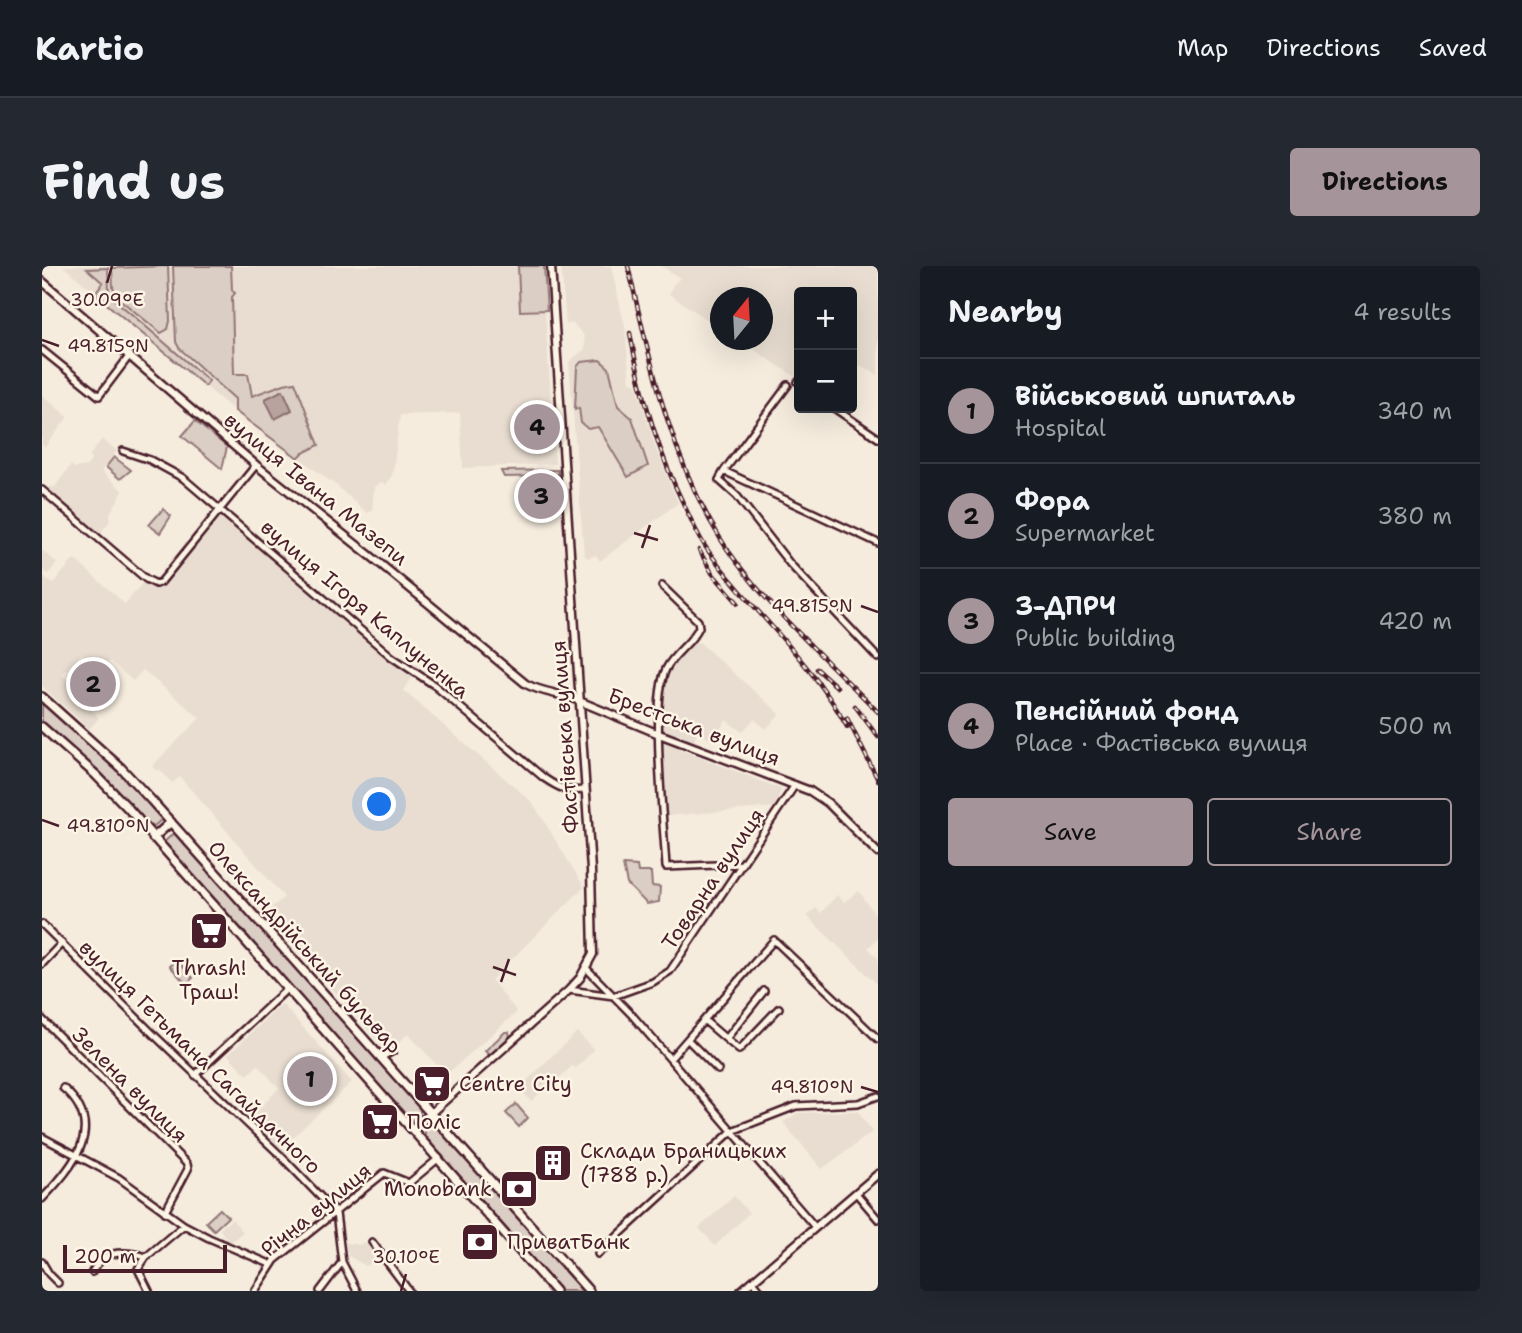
<!DOCTYPE html>
<html lang="en">
<head>
<meta charset="utf-8">
<style>
  :root { --surface:#171b24; --page:#242831; --text:#f1f3f6; --muted:#9ea1a6; --line:#363941; --accent:#a6949b }
  body { margin:0; font-family:"Shantell Sans",sans-serif; background:var(--page); color:var(--text) }
  .controls { position:absolute; right:21px; top:21px; display:grid; overflow:hidden; border-radius:7px; box-shadow:0 7px 28px #0002 }
  .controls button { width:63px; height:63px; display:grid; place-items:center; padding:0; border:0; border-bottom:2px solid var(--line); background:var(--surface); color:var(--text); font:35px sans-serif }
  .compass { position:absolute; left:668px; top:21px; width:63px; height:63px; border-radius:50%; background:var(--surface); box-shadow:0 7px 28px #0002; rotate:18deg }
  .scale { position:absolute; left:21px; bottom:18px; width:164px; box-sizing:border-box; padding-left:7px; border:4px solid #4a1f2b; border-top:0; font-size:19px; line-height:24px; white-space:nowrap; color:#4a1f2b; -webkit-text-stroke:5px #fcf5e5; paint-order:stroke }
  .you { position:absolute; left:338px; top:539px; width:24px; height:24px; margin:-18px; border:5px solid #fff; border-radius:50%; background:#1a73e8; box-shadow:0 0 0 10px #1a73e833 }
  .badge { display:grid; place-items:center; width:46px; height:46px; border-radius:50%; background:var(--accent); color:#111; font-size:23px; font-weight:700 }
  .pin { position:absolute; translate:-50% -50%; border:4px solid #fff; box-shadow:0 2px 7px #0006 }
  .list { margin:0; padding:0; list-style:none }
  h2 { display:flex; justify-content:space-between; align-items:center; height:91px; margin:0; padding:0 28px; font-size:30px }
  h2 small { font-size:23px; font-weight:400; color:var(--muted) }
  .list li { display:grid; grid-template-columns:46px 1fr auto; gap:21px; align-items:center; box-sizing:border-box; height:105px; padding:0 28px; border-top:2px solid var(--line) }
  .list b { display:block; font-size:26px; white-space:nowrap }
  .list p { margin:0; font-size:23px; white-space:nowrap; color:var(--muted) }
  .list em { font-size:23px; font-style:normal; color:var(--muted) }
  .actions { display:flex; gap:14px; padding:21px 28px }
  .actions a { flex:1; padding:16px 0; border:2px solid var(--accent); border-radius:7px; text-align:center; font-size:24px; color:var(--accent) }
  .actions .main { background:var(--accent); color:#111 }
  .map { position:relative; flex:none; width:836px; height:1025px; overflow:hidden; border-radius:7px }
  header { display:flex; align-items:center; gap:42px; box-sizing:border-box; height:98px; padding:0 35px; background:var(--surface); border-bottom:2px solid var(--line) }
  header strong { font-size:33px }
  nav { display:flex; gap:38px; margin-inline-start:auto; font-size:24px }
  .intro { display:flex; align-items:center; justify-content:space-between; box-sizing:border-box; height:168px; padding:0 42px }
  h1 { margin:0; font-size:49px }
  .button { padding:18px 32px; border-radius:7px; background:var(--accent); color:#111; font-size:24px; font-weight:700 }
  main { display:flex; gap:42px; padding:0 42px }
  aside { flex:1; background:var(--surface); border-radius:7px; box-shadow:0 7px 28px #0002 }
  .map>svg:first-child { display:block }
  .built { fill:#e8ddd0 }
  .green { fill:#dbcec4; stroke:#927678; stroke-width:2 }
  .water { fill:#b8a39e; stroke:#8c6e70; stroke-width:2 }
  .lines { fill:none; stroke-linecap:round; stroke-linejoin:round }
  .minor-casing { stroke:#4a1f2b; stroke-width:10 }
  .tertiary-casing { stroke:#4a1f2b; stroke-width:11 }
  .secondary-casing { stroke:#4a1f2b; stroke-width:12 }
  .minor { stroke:#fcf5e5; stroke-width:5 }
  .tertiary { stroke:#fcf5e5; stroke-width:6 }
  .secondary { stroke:#fcf5e5; stroke-width:7 }
  .rail-casing { stroke:#4a1f2b; stroke-width:4.5 }
  .rail { stroke:#fcf5e5; stroke-width:2; stroke-dasharray:5; stroke-linecap:butt }
  .ticks { fill:none; stroke:#4a1f2b; stroke-width:2.5 }
  .labels { text-anchor:middle; stroke-width:5; stroke-linejoin:round; paint-order:stroke }
  .street-label { font-size:21px; fill:#4a1f2b; stroke:#fcf5e5 }
  .poi-label { font-size:21px; fill:#4a1f2b; stroke:#fcf5e5; text-anchor:start }
  .ticks-label { font-size:18px; text-anchor:middle; fill:#4a1f2b; stroke:#fcf5e5; stroke-width:5; stroke-linejoin:round; paint-order:stroke }
</style>
</head>
<body>
<header>
<strong>Kartio</strong>
<nav><a>Map</a><a>Directions</a><a>Saved</a></nav>
</header>
<div class="intro"><h1>Find us</h1><a class="button">Directions</a></div>
<main>
<div class="map">
<svg width="836" height="1025" viewBox="0 0 836 1025">
  <rect width="100%" height="100%" fill="#f5ecde"/>
  <filter id="ink" filterUnits="userSpaceOnUse"><feTurbulence type="fractalNoise" baseFrequency=".0143" numOctaves="2"/><feDisplacementMap in="SourceGraphic" scale="14" xChannelSelector="R" yChannelSelector="G"/><feConvolveMatrix kernelMatrix="1 2 1 2 8 2 1 2 1" color-interpolation-filters="sRGB"/></filter>
  <g filter="url(#ink)">
    <!-- built -->
    <path class="built" d="M21,0H500L513,198L421,202L418,147L358,149L351,207L344,219L340,216L332,221L330,245L325,247L295,220L188,141Z
      M519,0H569L583,61L588,116L594,117L613,180L636,237L558,295L554,289L546,292L542,289L527,96L543,83L542,70L531,57L524,58Z
      M619,0H836V109L812,96L810,98V26H757V113L697,74H720V32H678V62L627,28L631,19L638,12Z
      M0,129L26,151L3,181L0,179Z
      M60,173L75,185L59,205L81,225L68,247V255L59,266L48,262L5,225L9,220L12,222L29,199L33,202L45,200L49,194L48,189Z
      M179,243L373,408L361,424L491,537L542,621L449,714L475,746L406,807L397,798L395,799L366,768L353,780L343,783L224,647L242,631L138,511L130,517L117,503L115,505L110,500L158,452L101,404L91,415L68,395L59,405L40,387L20,408L57,452L47,463L0,420V309L11,318L32,293L83,338L104,313L114,318Z
      M0,284L15,297L6,308L0,304Z
      M657,376L738,448L724,463L712,453L700,466L684,454L670,475L655,464L652,476L620,464L624,407L644,381Z
      M621,477L739,523L733,541L625,550Z
      M817,625L836,653V672L826,682L836,692V719L765,650L774,642L779,647L795,629L802,636Z
      M240,738L310,816L236,885L205,856L237,822L216,799L205,809L186,789Z
      M535,766L552,784L534,802L530,800L501,827L499,826L489,835L477,822Z
      M816,845L830,866L780,903L741,856L756,847Z
      M692,930L707,947L673,980L657,962Z
      M190,953L201,966L187,977L178,963Z
      M322,976L338,993L324,1000L306,990L303,977L318,979Z"/>
    <!-- green -->
    <path class="green" d="M126,0L128,55L126,63L119,67L76,32L71,22L70,2Z
      M131,0H189L190,24L193,27L190,31L192,108H206L210,130L242,118L253,116L277,179L261,187L256,192L193,145V133L137,82L134,76Z
      M476,0H502L505,44L478,45Z
      M66,2L67,24L72,33L167,115L163,120L53,28L61,17L45,3Z
      M558,94L567,102L576,140L590,152L606,200L586,211L556,161L546,163L539,157L537,142L533,143L535,101L539,96Z
      M153,155L185,181L180,203L140,170Z
      M72,191L89,204L78,213L64,201Z
      M516,204V210L462,211L459,205Z
      M121,243L129,250L118,267L107,259Z
      M0,436L76,504L121,552L109,563L61,509L0,456Z
      M133,566L378,842V850L373,854L367,853L121,577Z
      M581,599L595,600L596,606H609L610,620L618,621L617,636L605,638L585,618Z
      M135,694L151,712L144,718L128,700Z
      M463,766H467L468,771L448,790L443,785Z
      M474,838L486,852L477,861L464,847Z
      M387,859L396,862L540,1025H518L383,871V862Z
      M178,943L186,951L172,964L164,956Z"/>
    <!-- water -->
    <path class="water" d="M241,124L250,144L233,153L223,133Z"/>
    <g class="lines">
      <defs>
        <path id="minor" d="M0,84L57,130L88,89
          M756,116L757,117
          M746,119L682,205L677,214L695,230L748,298L836,392
          M792,142L836,172
          M81,185L108,194L141,212L350,391L392,419L502,512C517,522 524,526 543,524
          M682,205L836,277
          M0,224L104,313L114,318L119,316L214,199
          M620,320L656,355L657,361C650,377 632,387 624,403C608,435 622,560 624,601L699,598
          M0,658L110,767L237,888L294,947L300,996L315,1025
          M0,698L20,677
          M544,702L590,749L773,961
          M527,724L572,730L611,716L628,705L753,519
          M0,753L145,898L146,903L123,946
          M663,755L684,773L722,725
          M684,773L697,784L737,742
          M646,774L676,804
          M338,792L351,785
          M628,793L732,674L836,773
          M153,809L246,722
          M0,871L77,912L142,959L167,972L228,998
          M814,927L836,953
          M0,933C31,901 66,860 21,822
          M330,976L367,1025
          M556,988L690,865L754,840L816,837L836,830
          M0,996L7,1008L16,1017
          M50,1006C53,1001 57,995 62,992C73,984 93,987 104,991
          M711,1015L719,1025
          M107,1025L96,1003L104,991L142,959
          M213,1025L233,994L342,907L367,917L397,892
          M278,1025L300,996"/>
        <path id="tertiary" d="M0,15L214,199L330,291L484,418C499,426 514,427 530,432L617,468L768,525L786,537L836,587
          M371,863L527,724L538,712L551,688L549,604L509,0
          M699,1025L836,908"/>
        <path id="secondary" d="M0,431L79,502L109,534L547,1025
          M0,461L54,509L85,541L513,1025
          M111,572L129,556"/>
      </defs>
      <!-- minor casing -->
      <use href="#minor" class="minor-casing"/>
      <!-- tertiary casing -->
      <use href="#tertiary" class="tertiary-casing"/>
      <!-- secondary casing -->
      <use href="#secondary" class="secondary-casing"/>
      <!-- minor -->
      <use href="#minor" class="minor"/>
      <!-- tertiary -->
      <use href="#tertiary" class="tertiary"/>
      <!-- secondary -->
      <use href="#secondary" class="secondary"/>
      <defs>
        <path id="rail" d="M586,0C608,94 627,189 678,272C716,333 785,394 836,446
          M588,67C599,127 615,184 642,239C650,255 656,271 667,286C711,346 770,395 805,461
          M657,284L670,307L696,337
          M775,403L795,421
          M813,440L836,471
          M805,452L836,514"/>
      </defs>
      <!-- rail casing -->
      <use href="#rail" class="rail-casing"/>
      <!-- rail -->
      <use href="#rail" class="rail"/>
    </g>
  </g>
  <!-- ticks -->
  <path class="ticks" d="M65,17L70,0M0,74L17,80M592,267L616,274M600,282L608,259M819,340L836,346M0,554L17,560M451,701L474,709M459,716L467,693M819,821L836,826M359,1025L364,1008"/>
  <!-- icons -->
  <defs>
    <symbol id="supermarket-square" viewBox="-11 -11 22 22"><rect x="-9" y="-9" width="18" height="18" rx="4" fill="#4a1f2b" stroke="#fcf5e5"/><path d="M-6-5.5h2.5l.6 2H6L4.5 2H-2.5L-4.4-4H-6ZM-1.5 3.2a1.3 1.3 0 1 0 .1 0ZM3 3.2a1.3 1.3 0 1 0 .1 0Z" fill="#fff"/></symbol>
    <symbol id="building-square" viewBox="-11 -11 22 22"><rect x="-9" y="-9" width="18" height="18" rx="4" fill="#4a1f2b" stroke="#fcf5e5"/><path d="M-4-6H4V6H1V3H-1V6H-4ZM-2.5-4.3h1.7v1.8h-1.7ZM.8-4.3h1.7v1.8H.8ZM-2.5-1h1.7V.8h-1.7ZM.8-1h1.7V.8H.8Z" fill="#fff"/></symbol>
    <symbol id="bank-square" viewBox="-11 -11 22 22"><rect x="-9" y="-9" width="18" height="18" rx="4" fill="#4a1f2b" stroke="#fcf5e5"/><path d="M-6-4H6V4H-6ZM0-2.3a2.3 2.3 0 1 0 0 4.6a2.3 2.3 0 1 0 0-4.6Z" fill="#fff"/></symbol>
  </defs>
  <g fill-rule="evenodd">
    <use href="#supermarket-square" x="145" y="643" width="44" height="44"/>
    <use href="#supermarket-square" x="368" y="796" width="44" height="44"/>
    <use href="#supermarket-square" x="316" y="834" width="44" height="44"/>
    <use href="#building-square" x="489" y="875" width="44" height="44"/>
    <use href="#bank-square" x="455" y="901" width="44" height="44"/>
    <use href="#bank-square" x="416" y="954" width="44" height="44"/>
  </g>
  <g class="labels">
    <!-- street labels -->
    <g class="street-label">
      <text transform="translate(274 223) rotate(39)" y="7">вулиця Івана Мазепи</text>
      <text transform="translate(323 343) rotate(40)" y="7">вулиця Ігоря Каплуненка</text>
      <text transform="translate(652 461) rotate(21)" y="7">Брестська вулиця</text>
      <text transform="translate(523 471) rotate(-94)" y="7">Фастівська вулиця</text>
      <text transform="translate(671 613) rotate(-56)" y="7">Товарна вулиця</text>
      <text transform="translate(263 681) rotate(48)" y="7">Олександрійський бульвар</text>
      <text transform="translate(158 791) rotate(44)" y="7">вулиця Гетьмана Сагайдачного</text>
      <text transform="translate(88 819) rotate(45)" y="7">Зелена вулиця</text>
      <text transform="translate(274 944) rotate(-39)" y="7">Річна вулиця</text>
    </g>
    <!-- poi labels -->
    <g class="poi-label">
      <text x="167" y="709" text-anchor="middle">Thrash!<tspan x="167" dy="24">Траш!</tspan></text>
      <text x="417" y="825">Centre City</text>
      <text x="365" y="863">Поліс</text>
      <text x="538" y="892">Склади Браницьких<tspan x="538" dy="24">(1788 р.)</tspan></text>
      <text x="450" y="930" text-anchor="end">Monobank</text>
      <text x="465" y="983">ПриватБанк</text>
    </g>
  </g>
  <g class="ticks-label">
    <text x="65" y="40">30.09°E</text>
    <text x="66" y="86">49.815°N</text>
    <text x="770" y="346">49.815°N</text>
    <text x="66" y="566">49.810°N</text>
    <text x="770" y="827">49.810°N</text>
    <text x="364" y="997">30.10°E</text>
  </g>
</svg>
<div class="controls">
<button>+</button>
<button>−</button>
</div>
<svg class="compass" viewBox="-18 -18 36 36"><path d="M0-13l5 13h-10z" fill="#e53935"/><path d="M0 13l5-13h-10z" fill="#9ea1a6"/></svg>
<div class="scale">200 m</div>
<div class="you"></div>
<div class="pin badge" style="left:268px;top:813px">1</div>
<div class="pin badge" style="left:51px;top:418px">2</div>
<div class="pin badge" style="left:499px;top:230px">3</div>
<div class="pin badge" style="left:495px;top:161px">4</div>
</div>
<aside>
<h2>Nearby<small>4 results</small></h2>
<ul class="list">
<li><span class="badge">1</span><div><b>Військовий шпиталь</b><p>Hospital</p></div><em>340 m</em></li>
<li><span class="badge">2</span><div><b>Фора</b><p>Supermarket</p></div><em>380 m</em></li>
<li><span class="badge">3</span><div><b>3-ДПРЧ</b><p>Public building</p></div><em>420 m</em></li>
<li><span class="badge">4</span><div><b>Пенсійний фонд</b><p>Place · Фастівська вулиця</p></div><em>500 m</em></li>
</ul>
<div class="actions"><a class="main">Save</a><a>Share</a></div>
</aside>
</main>
</body>
</html>
